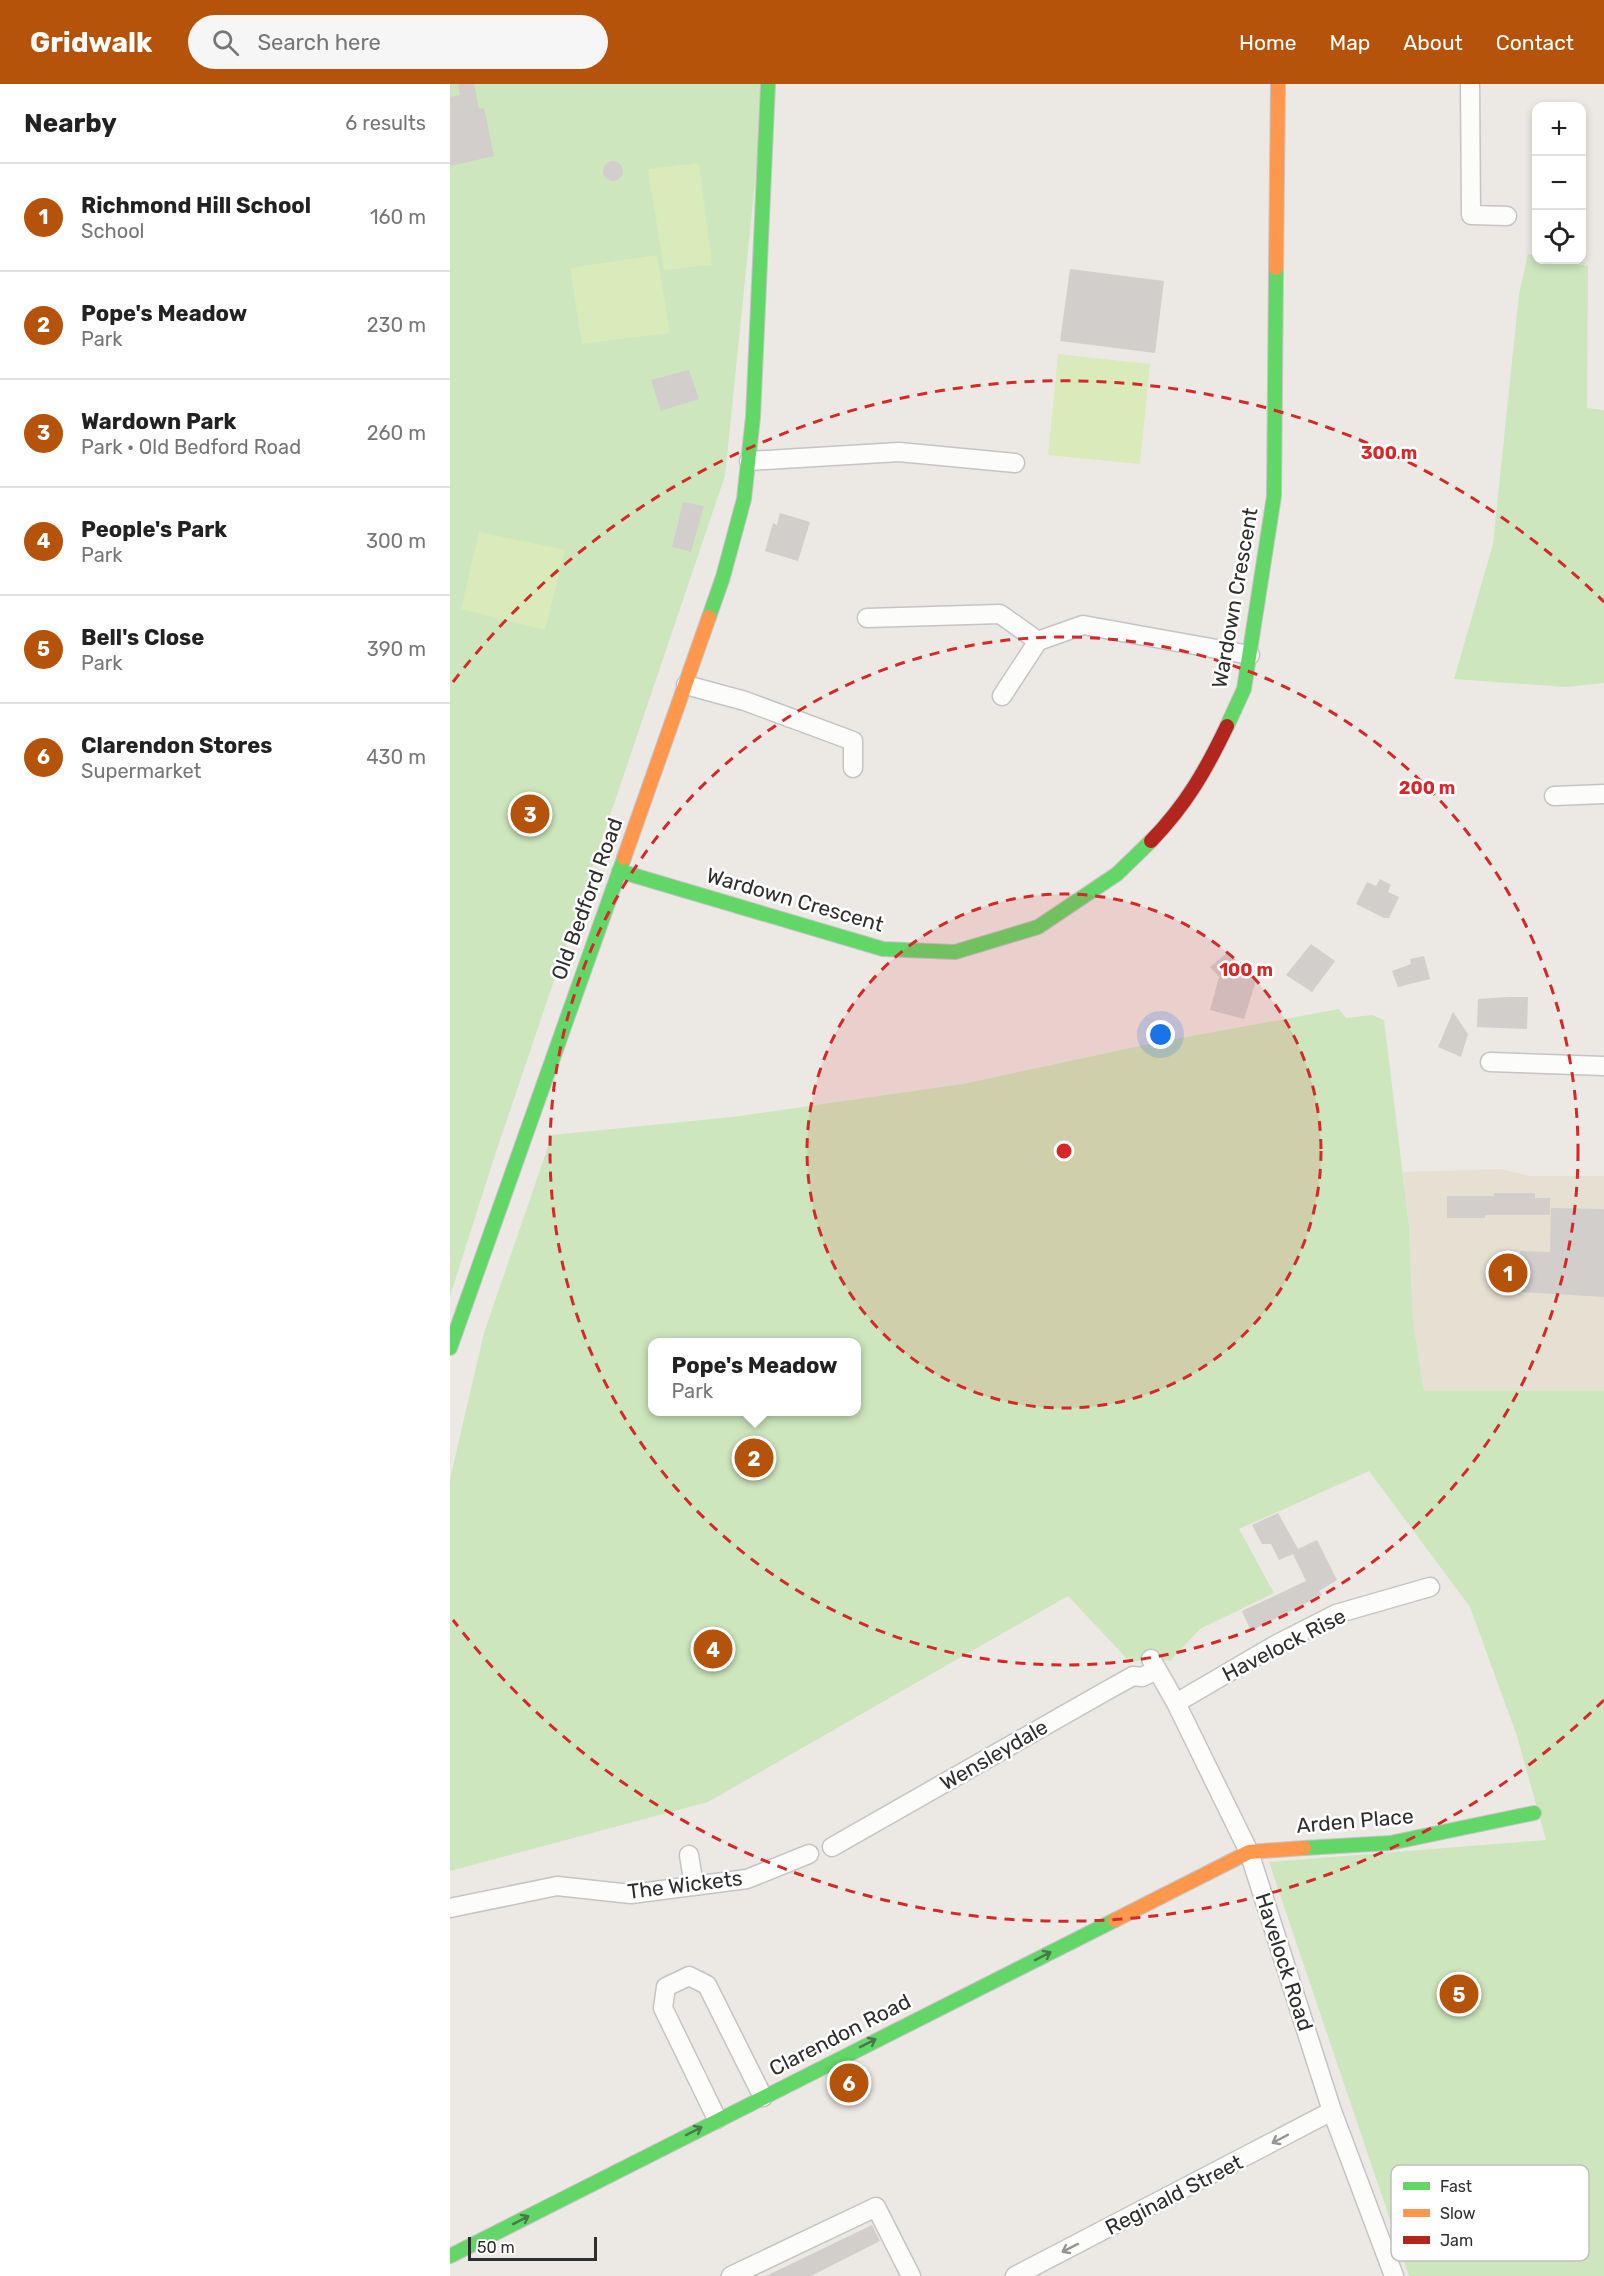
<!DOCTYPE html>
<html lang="en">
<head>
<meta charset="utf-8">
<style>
  :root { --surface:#fff; --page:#f6f6f6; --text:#222; --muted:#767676; --line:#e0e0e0; --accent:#b45309 }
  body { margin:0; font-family:Rubik,sans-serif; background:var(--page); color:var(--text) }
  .controls { position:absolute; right:18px; top:18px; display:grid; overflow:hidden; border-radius:12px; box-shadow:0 3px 9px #0003 }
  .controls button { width:54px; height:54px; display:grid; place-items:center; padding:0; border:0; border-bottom:2px solid var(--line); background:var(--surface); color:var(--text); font:30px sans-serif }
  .scale { position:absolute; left:18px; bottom:15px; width:129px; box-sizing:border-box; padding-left:6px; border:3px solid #2e2e2e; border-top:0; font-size:16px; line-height:21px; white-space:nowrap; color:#2e2e2e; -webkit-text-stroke:4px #fff; paint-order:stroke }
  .you { position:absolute; left:711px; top:951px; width:21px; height:21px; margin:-15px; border:4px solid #fff; border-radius:50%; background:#1a73e8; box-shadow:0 0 0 9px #1a73e833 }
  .badge { display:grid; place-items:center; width:39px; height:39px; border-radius:50%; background:var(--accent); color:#fff; font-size:20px; font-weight:700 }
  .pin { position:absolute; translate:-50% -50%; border:3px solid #fff; box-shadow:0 2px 6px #0006 }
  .popup { position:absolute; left:198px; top:1254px; width:213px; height:78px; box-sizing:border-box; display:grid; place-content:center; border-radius:12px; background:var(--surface); filter:drop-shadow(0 2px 4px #0005); font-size:20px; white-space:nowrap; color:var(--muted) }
  .popup b { font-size:22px; color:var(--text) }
  .popup::after { content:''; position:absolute; left:50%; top:100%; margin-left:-12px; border:12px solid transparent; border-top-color:var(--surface) }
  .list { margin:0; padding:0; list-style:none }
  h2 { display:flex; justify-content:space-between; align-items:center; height:78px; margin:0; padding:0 24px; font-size:26px }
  h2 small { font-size:20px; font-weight:400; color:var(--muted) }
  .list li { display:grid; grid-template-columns:39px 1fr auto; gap:18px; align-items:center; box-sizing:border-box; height:108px; padding:0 24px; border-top:2px solid var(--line) }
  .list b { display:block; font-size:22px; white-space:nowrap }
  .list p { margin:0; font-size:20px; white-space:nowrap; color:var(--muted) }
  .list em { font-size:20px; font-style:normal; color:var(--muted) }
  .icon { flex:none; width:33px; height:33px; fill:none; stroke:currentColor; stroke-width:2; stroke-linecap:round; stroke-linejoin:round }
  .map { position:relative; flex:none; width:1154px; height:2192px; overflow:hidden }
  header { display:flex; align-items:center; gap:36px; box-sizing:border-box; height:84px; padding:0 30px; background:var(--accent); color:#fff }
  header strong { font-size:28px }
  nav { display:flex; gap:33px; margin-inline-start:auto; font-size:21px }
  .search { width:420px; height:54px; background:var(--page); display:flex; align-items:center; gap:15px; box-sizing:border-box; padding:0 21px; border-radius:33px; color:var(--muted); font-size:22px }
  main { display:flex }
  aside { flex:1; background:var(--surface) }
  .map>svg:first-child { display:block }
  .education { fill:#e6e0d3 }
  .green { fill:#cee6be; fill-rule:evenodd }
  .pitch { fill:#d9eabb }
  .building { fill:#d1cecb }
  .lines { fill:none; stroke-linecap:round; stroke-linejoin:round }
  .street-casing { stroke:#c5c4c5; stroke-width:21 }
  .fast-casing { stroke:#c5c4c5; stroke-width:16 }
  .slow-casing { stroke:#c5c4c5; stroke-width:16 }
  .jam-casing { stroke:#c5c4c5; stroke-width:16 }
  .street { stroke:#fcfcfb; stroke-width:18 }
  .fast { stroke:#63d668; stroke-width:14 }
  .slow { stroke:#ff974d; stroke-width:14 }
  .jam { stroke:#b3261e; stroke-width:14 }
  .oneway { stroke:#467a48 }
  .oneway2 { stroke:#959594 }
  .ring { fill:none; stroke:#d62828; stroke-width:3; stroke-dasharray:10 8 }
  .labels { text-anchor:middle; stroke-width:5; stroke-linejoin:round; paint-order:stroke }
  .street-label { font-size:21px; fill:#2e2e2e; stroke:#fff }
  .key { fill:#fff; stroke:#c0c0c0; stroke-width:1.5 }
  .key-label { font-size:16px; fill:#2e2e2e }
  .centre { fill:#d62828; stroke:#fff; stroke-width:3 }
  .ring-label { font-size:18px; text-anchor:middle; font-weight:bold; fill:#d62828; stroke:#fff; stroke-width:5; stroke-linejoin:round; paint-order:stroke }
</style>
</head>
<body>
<header>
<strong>Gridwalk</strong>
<div class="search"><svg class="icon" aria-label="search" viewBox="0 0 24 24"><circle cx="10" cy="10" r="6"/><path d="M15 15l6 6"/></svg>Search here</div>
<nav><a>Home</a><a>Map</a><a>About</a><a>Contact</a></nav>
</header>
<main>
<aside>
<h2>Nearby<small>6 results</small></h2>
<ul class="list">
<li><span class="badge">1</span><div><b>Richmond Hill School</b><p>School</p></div><em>160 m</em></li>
<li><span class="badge">2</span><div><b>Pope's Meadow</b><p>Park</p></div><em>230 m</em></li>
<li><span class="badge">3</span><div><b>Wardown Park</b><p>Park · Old Bedford Road</p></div><em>260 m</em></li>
<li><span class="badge">4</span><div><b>People's Park</b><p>Park</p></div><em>300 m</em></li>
<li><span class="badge">5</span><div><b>Bell's Close</b><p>Park</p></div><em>390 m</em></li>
<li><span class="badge">6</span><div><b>Clarendon Stores</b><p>Supermarket</p></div><em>430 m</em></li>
</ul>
</aside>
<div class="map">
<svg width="1154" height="2192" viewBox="0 0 1154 2192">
  <rect width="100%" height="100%" fill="#ece8e4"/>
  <!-- education -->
  <path class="education" d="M1052,1085L1080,1092H1154V1307H974L963,1238L959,1141L953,1088Z"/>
  <!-- green -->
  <path class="green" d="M0,0H315L275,392L46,1068L0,1212Z
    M1078,170L1086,171V176H1107L1138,182L1137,324L1154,326V599L1116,603L1004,595L1043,460L1069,210Z
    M889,925L896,934L922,931L934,936L959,1141L963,1238L974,1307H1154V2192H959L819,1778L1096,1756L1067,1652L1020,1523L919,1387L789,1445L824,1509L750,1545L720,1577L701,1575L680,1578L618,1512L258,1718L0,1787V1395L34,1249L102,1051L282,1033L513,1000L704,959ZM202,1258H406V1328H202Z"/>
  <!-- pitch -->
  <path class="pitch" d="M249,79L262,181L214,186L198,85Z
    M207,171L220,249L132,260L120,184Z
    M608,270L700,280L690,380L598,371Z
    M29,448L115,466L95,546L11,525Z"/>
  <!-- building -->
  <path class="building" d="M8,0H24L29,25L34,24L44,72L0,82V13L10,11Z
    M153 87a10 10 0 1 1 20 0a10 10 0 1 1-20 0Z
    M620,185L714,197L705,269L610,257Z
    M239,286L249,315L211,327L201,296Z
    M233,418L254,422L241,468L222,463Z
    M330,429L360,438L348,477L315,467L323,439L327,441Z
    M930,795L941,801L938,808L949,813L939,834H934L906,820L917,798L926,802Z
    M861,860L885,877L862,908L836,891Z
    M778,868L806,897L794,935L760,926L769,893L760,883Z
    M974,872L980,895L948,903L942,887L961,880L960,875Z
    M1059,913H1078L1077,945L1027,943L1028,915Z
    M1003,928L1018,950L1011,973L988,963Z
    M1044,1109H1085V1114H1100V1131H1035V1134H997V1112H1044Z
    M1101,1124L1154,1125V1213L1069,1208L1070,1167L1100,1168Z
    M828,1429L848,1465L867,1456L887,1496L869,1507L872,1511L801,1547L792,1527L856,1497L843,1470L829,1476L821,1460H812L802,1441Z
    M422,2141L430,2157L361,2192H316Z"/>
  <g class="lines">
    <defs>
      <path id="street" d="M1020,0L1021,131L1057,132
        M299,377L449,368L565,379
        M417,534L550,530L588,557
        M236,601L295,617L403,657V684
        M552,612L588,557L633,541L800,571
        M1104,712L1154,710
        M1040,978L1154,982
        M701,1575L726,1619L799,1768L882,2027L944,2192
        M726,1619L827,1560L886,1530L980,1503
        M382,1763L656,1607L683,1592L692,1593L707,1586
        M239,1771L244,1802
        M0,1824L107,1802L181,1810L297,1795L359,1770
        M267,2035L213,1924L216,1903L239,1892L257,1901L313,2013
        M281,2192L426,2123L461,2192
        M565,2192L882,2027"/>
      <path id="fast" d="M259,533L273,493L294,415L303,333L318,0
        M777,642L794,605L824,412L826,184
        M169,787L433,865L505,868L588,843L667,790L701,757
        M0,1264L174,774
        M854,1764L940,1759L1084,1729
        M0,2172L665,1836"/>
      <path id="slow" d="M826,184L828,0
        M174,774L259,533
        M665,1836L799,1768L854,1764"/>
      <path id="jam" d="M701,757C736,721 756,686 777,642"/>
    </defs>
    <!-- street casing -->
    <use href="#street" class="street-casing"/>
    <!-- fast casing -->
    <use href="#fast" class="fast-casing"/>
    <!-- slow casing -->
    <use href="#slow" class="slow-casing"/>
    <!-- jam casing -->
    <use href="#jam" class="jam-casing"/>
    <!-- street -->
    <use href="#street" class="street"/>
    <!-- fast -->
    <use href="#fast" class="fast"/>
    <!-- slow -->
    <use href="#slow" class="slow"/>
    <!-- jam -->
    <use href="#jam" class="jam"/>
  </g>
  <!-- one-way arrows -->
  <defs><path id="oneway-shaft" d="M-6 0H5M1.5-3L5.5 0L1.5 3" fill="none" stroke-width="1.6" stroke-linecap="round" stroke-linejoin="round" transform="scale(1.5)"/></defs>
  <g class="oneway">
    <use href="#oneway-shaft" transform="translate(593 1872) rotate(-27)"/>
    <use href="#oneway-shaft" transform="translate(418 1959) rotate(-27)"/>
    <use href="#oneway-shaft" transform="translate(244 2047) rotate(-27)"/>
    <use href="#oneway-shaft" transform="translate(71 2136) rotate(-27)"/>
  </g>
  <g class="oneway2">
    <use href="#oneway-shaft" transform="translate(830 2055) rotate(152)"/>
    <use href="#oneway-shaft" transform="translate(620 2164) rotate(153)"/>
  </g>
  <!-- distance rings -->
  <circle cx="614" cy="1067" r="257" fill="#d62828" fill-opacity=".12"/>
  <g class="ring">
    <circle cx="614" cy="1067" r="257"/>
    <circle cx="614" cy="1067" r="514"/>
    <path d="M1154 1616A770 770 0 0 1 3 1536M3 598A770 770 0 0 1 1154 518"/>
  </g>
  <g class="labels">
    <!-- street labels -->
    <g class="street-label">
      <text transform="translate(785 514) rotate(-80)" y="7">Wardown Crescent</text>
      <text transform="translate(137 815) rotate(-70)" y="7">Old Bedford Road</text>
      <text transform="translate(345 816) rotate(16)" y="7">Wardown Crescent</text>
      <text transform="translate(834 1561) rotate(-27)" y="7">Havelock Rise</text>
      <text transform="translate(544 1671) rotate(-30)" y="7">Wensleydale</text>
      <text transform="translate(905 1737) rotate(-5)" y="7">Arden Place</text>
      <text transform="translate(235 1801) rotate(-7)" y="7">The Wickets</text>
      <text transform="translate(834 1878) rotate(72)" y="7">Havelock Road</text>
      <text transform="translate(390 1951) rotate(-27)" y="7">Clarendon Road</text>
      <text transform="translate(724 2111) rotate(-27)" y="7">Reginald Street</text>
    </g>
  </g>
  <!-- legend -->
  <rect x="941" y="2081" width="198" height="96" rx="9" class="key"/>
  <rect x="953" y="2098" width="27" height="8" fill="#63d668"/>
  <rect x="953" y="2125" width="27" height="8" fill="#ff974d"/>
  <rect x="953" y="2152" width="27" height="8" fill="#b3261e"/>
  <g class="key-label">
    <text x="990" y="2108">Fast</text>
    <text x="990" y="2135">Slow</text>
    <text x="990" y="2162">Jam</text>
  </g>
  <circle cx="614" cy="1067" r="9" class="centre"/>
  <g class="ring-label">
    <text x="939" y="375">300 m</text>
    <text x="977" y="710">200 m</text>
    <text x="796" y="892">100 m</text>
  </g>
</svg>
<div class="controls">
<button>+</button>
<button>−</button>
<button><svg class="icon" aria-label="locate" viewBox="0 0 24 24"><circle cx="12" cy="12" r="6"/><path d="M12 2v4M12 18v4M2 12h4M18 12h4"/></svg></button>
</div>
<div class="scale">50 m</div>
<div class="you"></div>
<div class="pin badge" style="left:1058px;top:1189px">1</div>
<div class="pin badge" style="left:304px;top:1374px">2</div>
<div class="popup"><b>Pope's Meadow</b>Park</div>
<div class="pin badge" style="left:80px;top:730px">3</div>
<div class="pin badge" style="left:263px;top:1565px">4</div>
<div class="pin badge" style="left:1009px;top:1910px">5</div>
<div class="pin badge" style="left:399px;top:1999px">6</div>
</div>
</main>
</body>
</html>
